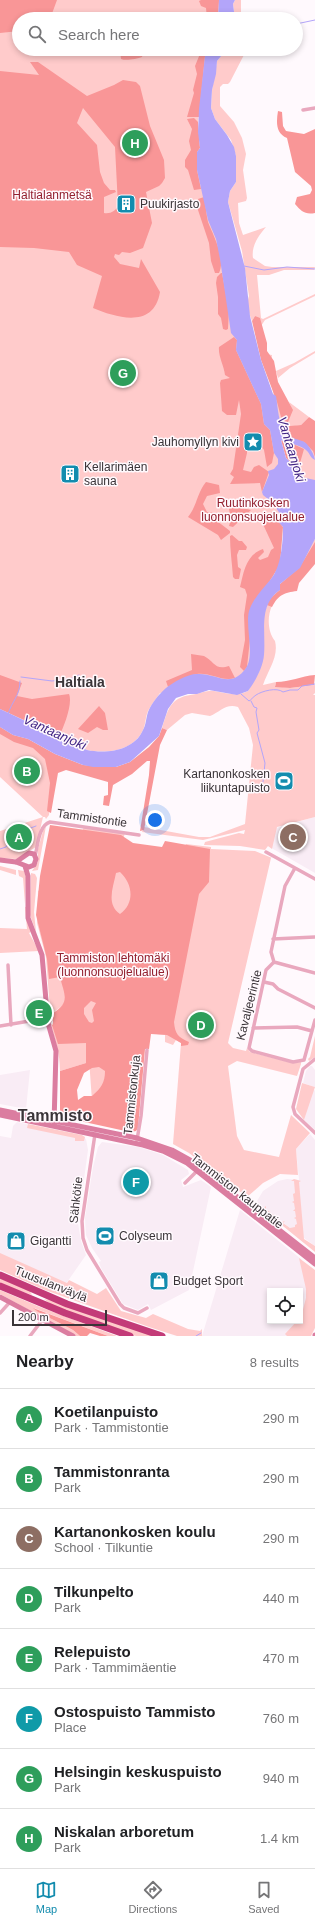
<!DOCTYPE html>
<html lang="en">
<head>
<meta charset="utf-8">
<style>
  :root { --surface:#fff; --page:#f2f2f2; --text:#202124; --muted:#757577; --line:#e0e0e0; --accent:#138cae }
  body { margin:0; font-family:Helvetica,sans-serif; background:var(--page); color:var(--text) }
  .controls { position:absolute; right:12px; bottom:12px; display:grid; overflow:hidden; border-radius:0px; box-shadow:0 2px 6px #0003 }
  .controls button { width:36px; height:36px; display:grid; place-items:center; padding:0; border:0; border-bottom:1px solid var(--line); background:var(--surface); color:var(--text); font:20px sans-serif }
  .scale { position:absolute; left:12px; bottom:10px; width:95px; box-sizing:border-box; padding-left:4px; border:2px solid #3a3438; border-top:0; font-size:11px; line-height:14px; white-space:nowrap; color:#3a3438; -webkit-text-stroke:3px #fff9fd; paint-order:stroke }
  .you { position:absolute; left:155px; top:820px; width:14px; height:14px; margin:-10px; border:3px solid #fff; border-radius:50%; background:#1a73e8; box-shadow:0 0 0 6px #1a73e833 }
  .badge { display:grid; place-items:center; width:26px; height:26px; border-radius:50%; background:var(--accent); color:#fff; font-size:13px; font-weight:700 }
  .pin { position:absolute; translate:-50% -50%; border:2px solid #fff; box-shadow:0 1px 4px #0006 }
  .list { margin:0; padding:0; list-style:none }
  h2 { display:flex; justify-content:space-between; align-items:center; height:52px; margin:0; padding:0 16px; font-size:17px }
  h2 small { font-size:13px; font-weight:400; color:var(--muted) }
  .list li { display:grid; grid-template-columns:26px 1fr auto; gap:12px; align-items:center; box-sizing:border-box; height:60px; padding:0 16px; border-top:1px solid var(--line) }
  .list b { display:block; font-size:15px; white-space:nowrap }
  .list p { margin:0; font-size:13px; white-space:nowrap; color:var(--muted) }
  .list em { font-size:13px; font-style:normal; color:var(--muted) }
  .icon { flex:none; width:22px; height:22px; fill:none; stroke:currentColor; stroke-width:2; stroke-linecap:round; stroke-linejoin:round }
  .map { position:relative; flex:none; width:315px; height:1336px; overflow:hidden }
  .search { position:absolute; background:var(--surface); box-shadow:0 2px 6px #0003; left:12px; right:12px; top:12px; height:44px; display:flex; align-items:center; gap:10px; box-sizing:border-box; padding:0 14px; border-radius:22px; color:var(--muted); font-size:15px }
  .sheet { height:532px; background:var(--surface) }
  nav { display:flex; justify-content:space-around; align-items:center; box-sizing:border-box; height:56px; border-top:1px solid var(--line); background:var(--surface); font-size:11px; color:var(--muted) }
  nav a { display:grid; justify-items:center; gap:2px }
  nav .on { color:var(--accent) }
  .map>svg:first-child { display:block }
  .built { fill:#f9ecf5; fill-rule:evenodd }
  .green { fill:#ffcbcb }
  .forest { fill:#f99697; fill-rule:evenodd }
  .water { fill:#b3a5fa }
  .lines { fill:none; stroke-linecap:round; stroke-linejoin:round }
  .stream { stroke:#b3a5fa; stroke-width:1 }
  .street { stroke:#e9a8be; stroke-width:3.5 }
  .secondary { stroke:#db7da0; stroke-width:5 }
  .highway { stroke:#c33b78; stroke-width:7 }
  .labels { text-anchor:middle; stroke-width:3; stroke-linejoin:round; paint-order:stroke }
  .park-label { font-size:12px; fill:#93202f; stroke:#fff9fd }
  .poi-label { font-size:12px; fill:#3a3438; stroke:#fff9fd; text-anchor:start }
  .street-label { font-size:12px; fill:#3a3438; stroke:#fff9fd }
  .water-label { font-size:13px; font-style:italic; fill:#412484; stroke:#fff9fd }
  .quarter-label { font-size:14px; font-weight:bold; fill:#3a3438; stroke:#fff9fd }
  .district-label { font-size:16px; font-weight:bold; fill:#3a3438; stroke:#fff9fd }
</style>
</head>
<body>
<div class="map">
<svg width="315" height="1336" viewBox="0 0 315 1336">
  <rect width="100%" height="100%" fill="#fff9fd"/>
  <!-- built -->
  <path class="built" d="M315,817V873L268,846L272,829Z
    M310,1066H312L315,1070V1087L303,1083L306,1071Z
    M30,1070L26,1109L0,1104V1075Z
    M315,1090V1130L304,1120L312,1092Z
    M17,1122L82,1136L86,1139L88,1150L78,1223L81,1241L86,1255L63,1288L0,1261V1136L11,1138L13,1126Z
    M310,1134L315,1140V1246L260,1206L257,1201L263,1191L278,1181L287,1179L299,1180L296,1149Z
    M102,1142L139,1147L163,1155L188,1170L189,1174L181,1180L183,1187L201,1180L211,1187L189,1290L151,1310L148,1304L138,1310L123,1304L101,1268L99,1262L101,1261L92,1248L86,1235L85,1218L93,1167L98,1147Z
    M240,1210L301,1259L307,1274L308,1309L294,1332L287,1336H202ZM270,1291H300V1321H270Z"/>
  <!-- green -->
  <path class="green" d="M0,0H219L218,19H19V49H209L207,52L198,122L200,183L277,445L291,482L272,583L246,680L160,693C156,699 151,705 148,711C145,718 146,725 142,732C132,751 106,754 87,750L0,709Z
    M235,0H241V19H235L233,4Z
    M227,49H247L230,82L228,84H223L220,87V106L234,122L242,138L246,154L243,170L247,198L246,201L238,203L239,223L243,235L266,227C259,235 251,246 253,258L265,266L272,267H315L314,270H284L269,275H257L261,318L263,319L315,294V296L265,320L261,326L255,316L252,321C249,314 246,304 249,296L242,251L228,202L230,191L236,182V156L231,140L215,119L211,108L212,90L217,61Z
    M315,351V353L290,368L278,378L276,371L294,363Z
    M265,354L272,355C270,375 283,393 292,410L289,402L309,417L301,425L295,426L315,443V480L313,481L301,477L299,470L296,468L298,466L287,457Z
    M315,539V562L281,595C267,604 265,629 275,641C279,657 268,670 263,685L276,682L275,686L290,688L315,685V693L313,695H315V817L277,827L272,849L268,846L265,850L240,846L204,845L205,842L239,833L244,834L245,830L203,840L142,832L144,827L199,837H210L245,824L253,745L249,728L238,707C226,703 220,712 210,716L192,713L185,715L167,730L162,728C169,706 171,697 196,694C202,693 207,690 214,691C226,693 236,697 248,691L259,672L264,653L263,637L264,614L267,605Z
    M0,727L13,735L28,739L54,764L49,815L46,819L45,817H43L36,847L16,859L0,858V831L43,817L0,777Z
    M46,826L38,870L32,871L38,862V849L43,831Z
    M84,826L125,832L122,846L184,849L186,844L211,847V849L255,851L272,858H271L228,1043L233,1048L246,1051L247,1048L250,1052L292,1063L301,1062V1064L297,1076L237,1061L228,1066L237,1136L244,1150L279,1157L291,1115L310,1133L296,1149L298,1175L280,1174L263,1183L247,1197L189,1153L173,1144L181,1043L176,1040L173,1045L165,1042V1035H167L146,1033L93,1115L88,1045H86V1063L60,1071C60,1052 55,1042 51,1024L60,1021L63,1005L53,1013L54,1018L51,1023L46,957L37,923L38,891L47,885L81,836Z
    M0,866L16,870V875L0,870Z
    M18,870L24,871L26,877L25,904L23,878L19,876Z
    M31,873L35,874L37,878L34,912L36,932L30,915Z
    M25,907H26L31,932L29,933L39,951L0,953V928L27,929Z
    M34,1007L44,1008L42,1015L35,1018Z
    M315,1036V1057L309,1061L308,1059L310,1057Z
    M302,1083L315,1087L304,1120L296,1109Z
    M28,1124L82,1135L85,1137L84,1141H75V1138L27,1128Z
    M294,1179L301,1181L299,1182L304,1239L315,1246V1252L262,1209L266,1206V1209L275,1216L277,1215L276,1217L282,1222L285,1221L283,1223L290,1228L295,1227V1225L297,1224L296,1219L294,1218L296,1217L295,1211H293L295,1209L294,1203L292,1202L294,1201L293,1194L295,1193L294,1181H291Z
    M0,1253L67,1283L69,1280L97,1294L106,1288L121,1311L146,1318L153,1314L188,1329L200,1331L202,1329V1336H177L149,1327L45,1290L0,1270Z
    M299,1258L315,1270V1328L311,1336H287L285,1334L297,1321H300L306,1298V1289Z
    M0,1277L30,1291L32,1295L0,1284Z
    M0,1290L40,1307L117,1336H108L34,1308L38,1312L73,1330L80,1336H76L0,1294Z
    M44,1299L58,1302L155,1336C149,1336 142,1336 136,1336C116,1331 57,1312 44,1299Z"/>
  <!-- forest -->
  <path class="forest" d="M0,0H57L50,19H19V31L0,33Z
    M201,0H219L218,19H207L206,8L201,6L199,1Z
    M120,49H141L143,54L142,57C137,59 125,61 121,59Z
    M202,49H209L205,56L199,117H187L194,93L193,90L197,74L195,66Z
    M30,62H38L87,96L114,85L123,80L136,82L140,86L150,126L164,160L165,178L162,183L159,186L146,192L152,223L143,248L130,253L122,252L119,255L115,254L114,257L120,264L139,268L141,259L160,292C154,329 117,318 93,308L102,276L77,265L69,252L34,248L0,247V71L39,75ZM83,108L115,147L118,206C115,211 111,214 104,213V197L116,192L115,190H110L104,183L100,172L97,145L77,123Z
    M278,111L282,112L283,126L286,131L304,134L315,129V213C305,215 301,211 295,204L297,197L310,194L312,190L311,186L295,172L287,138C276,133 276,123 278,111Z
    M194,118L198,122L200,148L197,152V170L201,189L194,190L188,170L185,167V160L191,150L189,141L192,129L187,119Z
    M204,197C206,205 206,214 208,222C213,235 226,258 219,273H215L211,261L209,243L198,210L199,204L198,199Z
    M221,273H222L229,310L228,329L226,330L223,329L221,318L218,314V297L216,283L217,277Z
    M255,316L260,318L267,343V351L274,361L278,382L293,410L288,422L290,426L301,425L309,417L315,421V457L313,451L304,442L298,441L285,432L277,402L261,360L252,321Z
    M234,337L237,340L236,350L261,404L264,424L270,430L274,453L272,463L267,467L264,450L255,437L247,439V453L243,470L251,472L254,467L259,465L269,472L262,492L260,483L230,484L234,477L230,474L233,469L241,414L239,400L236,415H227L222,411L220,383L221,380L230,378L225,375C224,366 218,356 219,347Z
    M281,440L286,443H291L304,449L300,463L296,468L286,458Z
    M206,482L219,485L220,493L207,496L203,504L207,512L216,513L217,521L230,531V533L221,540L218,535L188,517C197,506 197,493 206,482Z
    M231,505L251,510L233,527L229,526L231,519L229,509Z
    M265,514L276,519L283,527L280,565L249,613L250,639L247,667L244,671L240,667L245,640L244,615L247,595L245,589L240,587C244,571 246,555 263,549L264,552L258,558L260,560L268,557L271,550L274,548L261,520V516Z
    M232,535L239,541H242L247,547L246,550H239L237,555L238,567L241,569L239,579H235L233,577C232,563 230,550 230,536Z
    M315,542V564L299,583L297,591C284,593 279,594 272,607L267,605L269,599L280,590V584L299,568Z
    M191,654C195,655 200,655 204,656C214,661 215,671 229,666L235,678C222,682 210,672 197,674C186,676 178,682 168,687L166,681L192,670Z
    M0,675L22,683L17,696L32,699L69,694C73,703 64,727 59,736L0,709Z
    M315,675L314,685L290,688L275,687L276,682C290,682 301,676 315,675Z
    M99,706L105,713L108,730H103L97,727L88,733L78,729Z
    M0,727L13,735L28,739L55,754L83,765L116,767L130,762L149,747L159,736L162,728L167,730L160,745L144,830L140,831L149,775L150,761H147L132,774L113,785L109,806L103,805L104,796L108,795V782L66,770L58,773L51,813L47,811L50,783L45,759L33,748L14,742L0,734Z
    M50,825L121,835L133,843L162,847L165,841L210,849L209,882L199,894L174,1022C175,1034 178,1037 189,1042L188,1045L181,1046V1043L167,1035L151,1034L149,1049H145L138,1128L136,1131L130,1132L66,1118L60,1112V1071L86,1063V1043L58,1044L52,1025H53V1013C71,1002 64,994 60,977L49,979L47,959L36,915L40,876ZM120,872C133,884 135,903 120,914C106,904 113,888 116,873ZM91,1001L96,1003L92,1010L94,1021L92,1023L89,1022L84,1014V1008ZM99,1067L105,1071C105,1083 101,1088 92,1096H84L78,1100L77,1090L84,1073L92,1068Z
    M33,1308L108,1336H100L90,1333L87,1336H80L73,1330L38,1312Z"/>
  <!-- water -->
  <path class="water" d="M219,0H235L233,4L235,19H218Z
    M209,49H227L217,61L216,74L212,90L211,108L215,119L227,135L234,147L236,156V182L230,191L228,202L245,268L250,316L261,360L273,394L276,396C278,407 278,424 286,433C291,438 296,439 302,441C308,442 315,456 315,460C310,458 310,453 306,450C299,444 288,444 281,440L286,458L299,470L301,477L315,480V539L300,568L280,584V590C258,605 266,631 264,655C263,667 255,682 248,691L237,695L209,690L197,694H188L176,698L168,709L159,736L130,762L116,767H93L83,765L55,754L28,739L13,735L0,727V709L87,750C106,754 134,751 143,730C146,725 146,718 148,712C151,704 159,694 166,688C174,682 188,673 199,674C218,674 231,689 246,668C255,655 245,626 249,611C254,597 262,590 271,579C281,567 283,543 283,527L276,519L280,514L273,503L263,495L262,492L269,475L268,471L274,469L278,464V459L274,453L270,430L264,424L261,404L236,350L237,340L231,333L220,259L216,239L208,220L197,170V152L200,148L198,132L199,109L205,56Z"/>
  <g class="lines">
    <!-- stream -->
    <path class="stream" d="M296,24L315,20
      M244,266L264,270L287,267L315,269
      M21,677L52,681L67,679
      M70,679L79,675
      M241,694L249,701C251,700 253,697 256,695C262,691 277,687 283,692L290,690H298L302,686L315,684
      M251,701L254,707L257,708L256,712L259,730L257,733L265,763L263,782
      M8,714C12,701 20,696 20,681
      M0,849L6,847L12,835L36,826
      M196,1336L201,1333"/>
    <!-- street -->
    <path class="street" d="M303,110L315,108
      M266,852L315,879
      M35,856C38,846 38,826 50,822L139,835
      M295,868L285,886L271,952L274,962L266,970L249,1048L252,1051L293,1062L304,1060
      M273,939L315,937
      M274,962L315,973
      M8,965L11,1025
      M264,982L273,984L278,989L315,1008
      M0,1026L47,1018
      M253,1028L297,1027L312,1031
      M315,1059L303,1069L293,1107L295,1114L315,1133
      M304,1060L315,1020
      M95,1134L82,1221L83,1238L87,1250L120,1304L124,1308L138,1313L147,1308
      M137,1140L141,1116L147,1050
      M185,1183L198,1170
      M0,1313L10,1302
      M30,1336L43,1319"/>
    <!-- secondary -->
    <path class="secondary" d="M0,860L16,862L29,867L34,865L36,859L34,854L29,853L16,862
      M25,866L28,876V918L42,955L48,1023L56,1051L54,1124
      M0,1110L137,1138L172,1150L190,1160L315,1258
      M0,1115L143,1145L163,1151L187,1163L315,1264
      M0,1297L73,1336
      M315,1336V1335"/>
    <!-- highway -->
    <path class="highway" d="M0,1275L67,1304L162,1336
      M0,1286L65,1313L130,1336"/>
  </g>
  <!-- icons -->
  <defs>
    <symbol id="building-square" viewBox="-11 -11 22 22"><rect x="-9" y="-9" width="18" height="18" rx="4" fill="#138cae" stroke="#fff9fd"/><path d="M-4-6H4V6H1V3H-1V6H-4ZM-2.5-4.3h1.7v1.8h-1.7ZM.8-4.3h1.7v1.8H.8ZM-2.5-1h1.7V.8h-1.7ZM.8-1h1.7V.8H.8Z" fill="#fff"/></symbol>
    <symbol id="sight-square" viewBox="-11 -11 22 22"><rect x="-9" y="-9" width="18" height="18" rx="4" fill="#138cae" stroke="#fff9fd"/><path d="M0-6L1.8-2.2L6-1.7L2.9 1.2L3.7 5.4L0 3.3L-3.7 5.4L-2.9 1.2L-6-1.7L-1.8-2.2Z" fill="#fff"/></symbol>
    <symbol id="stadium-square" viewBox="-11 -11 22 22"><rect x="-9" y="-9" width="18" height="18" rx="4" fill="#138cae" stroke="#fff9fd"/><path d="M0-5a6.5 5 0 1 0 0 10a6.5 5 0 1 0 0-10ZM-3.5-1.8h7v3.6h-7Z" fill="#fff"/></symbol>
    <symbol id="shop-square" viewBox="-11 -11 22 22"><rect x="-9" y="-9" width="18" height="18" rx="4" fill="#138cae" stroke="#fff9fd"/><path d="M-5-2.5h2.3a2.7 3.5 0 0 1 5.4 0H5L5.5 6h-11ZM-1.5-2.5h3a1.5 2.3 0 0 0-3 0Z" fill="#fff"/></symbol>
  </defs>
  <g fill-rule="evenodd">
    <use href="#building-square" x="115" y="193" width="22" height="22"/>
    <use href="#sight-square" x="242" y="431" width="22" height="22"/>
    <use href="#building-square" x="59" y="463" width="22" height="22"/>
    <use href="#stadium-square" x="273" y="770" width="22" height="22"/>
    <use href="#stadium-square" x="94" y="1225" width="22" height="22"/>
    <use href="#shop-square" x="5" y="1230" width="22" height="22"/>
    <use href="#shop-square" x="148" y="1270" width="22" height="22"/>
  </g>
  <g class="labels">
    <!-- park labels -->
    <g class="park-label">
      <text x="52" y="199">Haltialanmetsä</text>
      <text x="253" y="507">Ruutinkosken<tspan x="253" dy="14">luonnonsuojelualue</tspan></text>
      <text x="113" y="962">Tammiston lehtomäki<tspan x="113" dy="14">(luonnonsuojelualue)</tspan></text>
    </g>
    <!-- poi labels -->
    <g class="poi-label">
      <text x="140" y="208">Puukirjasto</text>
      <text x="239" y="446" text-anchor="end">Jauhomyllyn kivi</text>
      <text x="84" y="471">Kellarimäen<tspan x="84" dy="14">sauna</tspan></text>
      <text x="270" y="778" text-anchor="end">Kartanonkosken<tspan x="270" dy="14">liikuntapuisto</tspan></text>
      <text x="119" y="1240">Colyseum</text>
      <text x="30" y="1245">Gigantti</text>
      <text x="173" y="1285">Budget Sport</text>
    </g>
    <!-- street labels -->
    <g class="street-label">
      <text transform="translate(92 818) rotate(8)" y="4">Tammistontie</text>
      <text transform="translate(249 1005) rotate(-76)" y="4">Kavaljeerintie</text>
      <text transform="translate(132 1095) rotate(-84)" y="4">Tammistonkuja</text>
      <text transform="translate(237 1191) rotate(38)" y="4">Tammiston kauppatie</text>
      <text transform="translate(76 1200) rotate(-84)" y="4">Sähkötie</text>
      <text transform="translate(51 1284) rotate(22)" y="4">Tuusulanväylä</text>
    </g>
    <!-- water labels -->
    <g class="water-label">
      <text transform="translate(292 449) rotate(73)" y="5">Vantaanjoki</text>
      <text transform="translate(55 732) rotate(24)" y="5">Vantaanjoki</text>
    </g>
    <!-- quarter labels -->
    <g class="quarter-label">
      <text x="80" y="687">Haltiala</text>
    </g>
    <!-- district labels -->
    <g class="district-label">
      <text x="55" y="1121">Tammisto</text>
    </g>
  </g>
</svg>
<div class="controls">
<button><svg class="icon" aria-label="locate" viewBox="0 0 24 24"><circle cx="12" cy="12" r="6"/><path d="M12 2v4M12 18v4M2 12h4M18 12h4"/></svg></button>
</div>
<div class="scale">200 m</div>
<div class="you"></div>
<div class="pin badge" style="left:19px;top:837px;background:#2e9e5b">A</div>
<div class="pin badge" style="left:27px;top:771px;background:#2e9e5b">B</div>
<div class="pin badge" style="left:293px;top:837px;background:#8d6e63">C</div>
<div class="pin badge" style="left:201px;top:1025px;background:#2e9e5b">D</div>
<div class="pin badge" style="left:39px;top:1013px;background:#2e9e5b">E</div>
<div class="pin badge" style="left:136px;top:1182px;background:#0f9aa8">F</div>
<div class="pin badge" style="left:123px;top:373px;background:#2e9e5b">G</div>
<div class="pin badge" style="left:135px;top:143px;background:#2e9e5b">H</div>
<div class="search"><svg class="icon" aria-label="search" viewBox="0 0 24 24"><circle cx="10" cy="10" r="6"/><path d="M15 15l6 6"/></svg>Search here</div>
</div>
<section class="sheet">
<h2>Nearby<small>8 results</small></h2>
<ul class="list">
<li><span class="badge" style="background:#2e9e5b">A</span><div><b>Koetilanpuisto</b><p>Park · Tammistontie</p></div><em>290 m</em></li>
<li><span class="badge" style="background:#2e9e5b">B</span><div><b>Tammistonranta</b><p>Park</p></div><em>290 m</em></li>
<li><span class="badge" style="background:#8d6e63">C</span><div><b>Kartanonkosken koulu</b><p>School · Tilkuntie</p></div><em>290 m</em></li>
<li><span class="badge" style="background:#2e9e5b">D</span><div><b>Tilkunpelto</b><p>Park</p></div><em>440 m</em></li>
<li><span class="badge" style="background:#2e9e5b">E</span><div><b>Relepuisto</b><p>Park · Tammimäentie</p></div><em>470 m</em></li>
<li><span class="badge" style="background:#0f9aa8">F</span><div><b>Ostospuisto Tammisto</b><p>Place</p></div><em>760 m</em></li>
<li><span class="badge" style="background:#2e9e5b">G</span><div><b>Helsingin keskuspuisto</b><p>Park</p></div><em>940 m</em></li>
<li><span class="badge" style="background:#2e9e5b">H</span><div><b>Niskalan arboretum</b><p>Park</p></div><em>1.4 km</em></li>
</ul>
</section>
<nav>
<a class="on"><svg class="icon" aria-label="map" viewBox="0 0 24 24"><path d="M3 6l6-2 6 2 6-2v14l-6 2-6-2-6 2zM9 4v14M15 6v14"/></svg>Map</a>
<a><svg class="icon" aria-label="directions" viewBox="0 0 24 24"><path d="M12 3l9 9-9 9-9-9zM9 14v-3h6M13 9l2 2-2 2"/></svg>Directions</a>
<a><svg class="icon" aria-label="saved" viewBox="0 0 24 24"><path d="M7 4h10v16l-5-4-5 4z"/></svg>Saved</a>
</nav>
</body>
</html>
